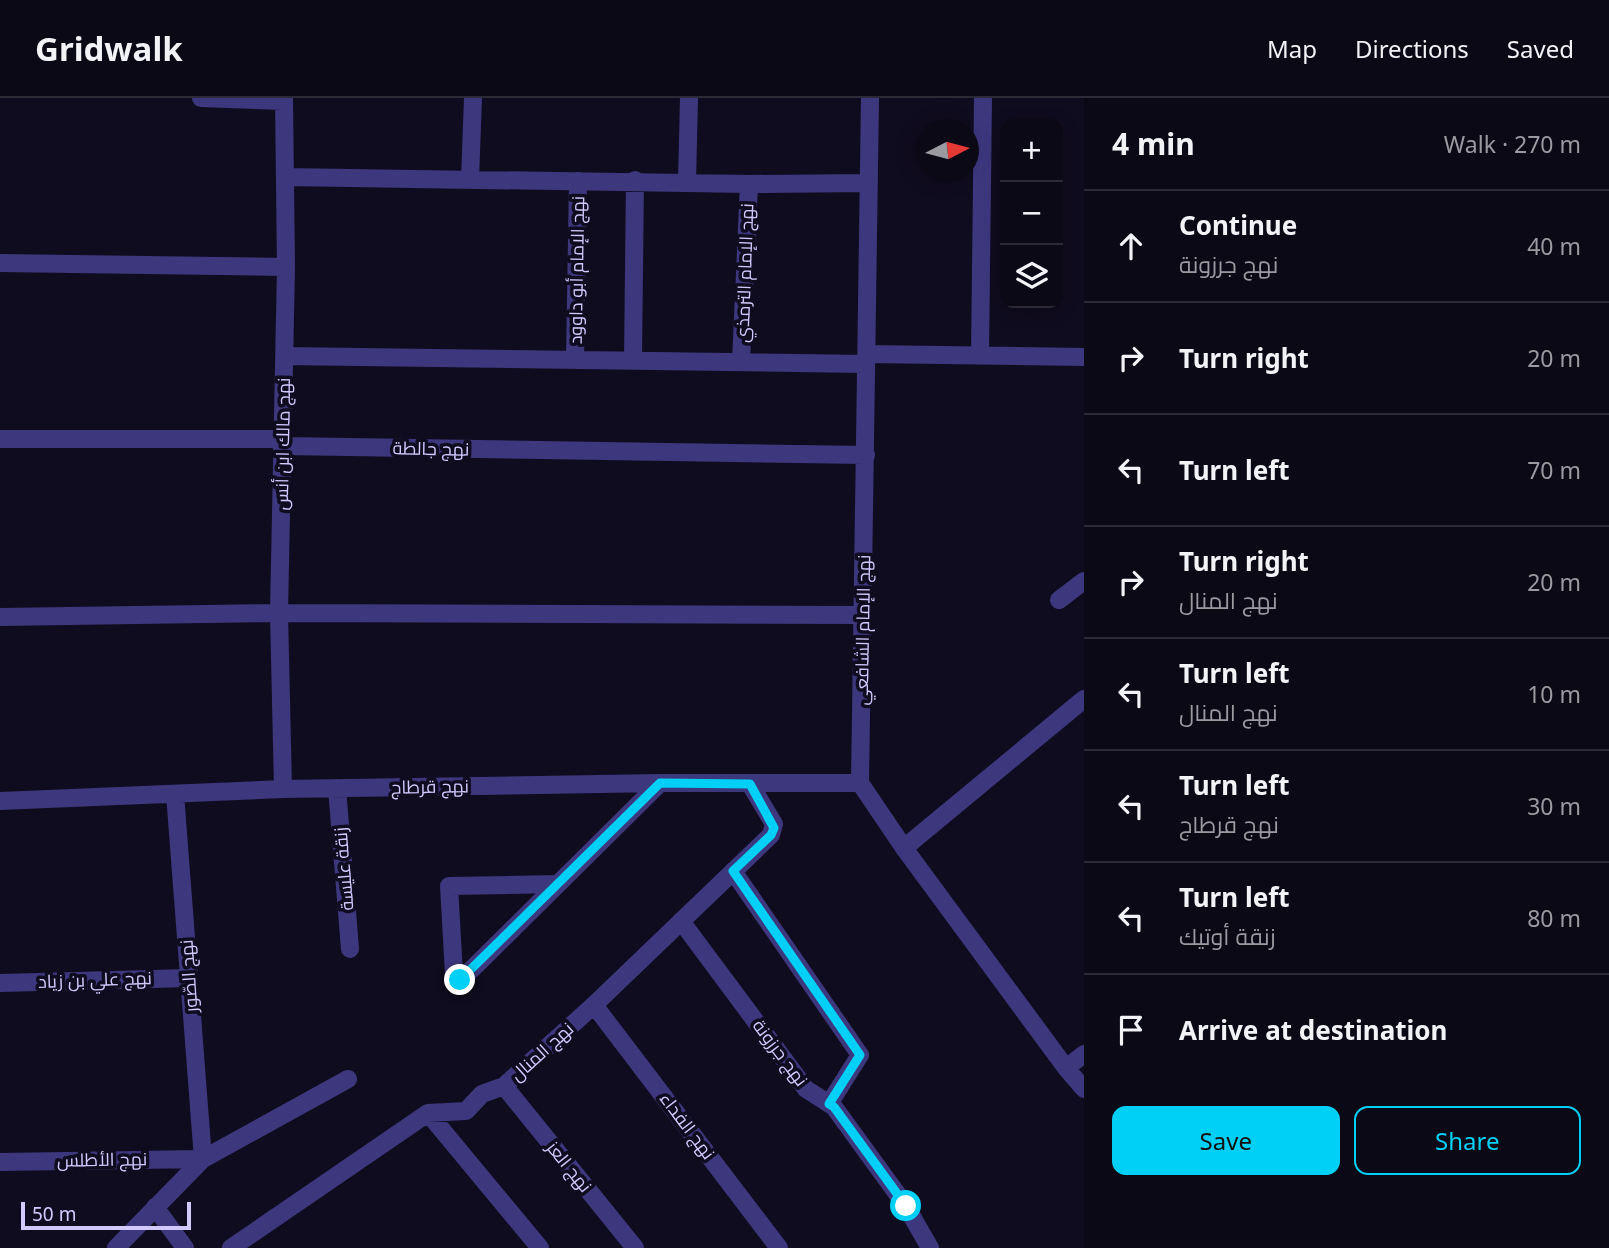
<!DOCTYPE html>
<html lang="en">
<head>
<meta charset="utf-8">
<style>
  :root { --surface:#0c0917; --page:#1a1724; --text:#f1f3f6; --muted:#9a9aa1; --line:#2c2a36; --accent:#00d0f5 }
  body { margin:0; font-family:"Noto Sans",Cairo,sans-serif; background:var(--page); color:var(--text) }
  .controls { position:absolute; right:21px; top:21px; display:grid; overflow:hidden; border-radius:14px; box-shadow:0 4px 18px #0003 }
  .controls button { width:63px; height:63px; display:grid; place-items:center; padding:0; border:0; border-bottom:2px solid var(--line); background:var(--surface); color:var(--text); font:35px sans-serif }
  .compass { position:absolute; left:916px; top:21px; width:63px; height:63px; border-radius:50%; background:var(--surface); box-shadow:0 4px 18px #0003; rotate:84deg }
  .scale { position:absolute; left:21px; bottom:18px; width:170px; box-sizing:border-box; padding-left:7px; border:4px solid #d2caff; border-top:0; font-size:19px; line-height:24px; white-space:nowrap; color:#d2caff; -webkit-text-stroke:5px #100c1f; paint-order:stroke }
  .stop { position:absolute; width:21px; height:21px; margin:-16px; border:5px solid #00d0f5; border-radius:50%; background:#fff }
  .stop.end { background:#00d0f5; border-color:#fff; box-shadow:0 2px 7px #0008 }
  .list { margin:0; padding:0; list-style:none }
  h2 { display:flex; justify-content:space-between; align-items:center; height:91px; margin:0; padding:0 28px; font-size:30px }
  h2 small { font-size:23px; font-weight:400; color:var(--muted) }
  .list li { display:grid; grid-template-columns:46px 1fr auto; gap:21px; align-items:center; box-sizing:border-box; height:112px; padding:0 28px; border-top:2px solid var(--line) }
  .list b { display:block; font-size:26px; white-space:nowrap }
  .list p { margin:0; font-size:23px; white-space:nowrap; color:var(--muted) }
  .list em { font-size:23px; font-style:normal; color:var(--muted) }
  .actions { display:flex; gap:14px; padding:21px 28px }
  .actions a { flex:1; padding:16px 0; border:2px solid var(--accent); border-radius:14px; text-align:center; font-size:24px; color:var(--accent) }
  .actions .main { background:var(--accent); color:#111 }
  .icon { flex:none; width:38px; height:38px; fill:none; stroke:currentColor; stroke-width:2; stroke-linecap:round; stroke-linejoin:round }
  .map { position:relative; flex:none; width:1084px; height:1150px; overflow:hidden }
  header { display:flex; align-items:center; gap:42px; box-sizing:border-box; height:98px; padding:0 35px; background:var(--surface); border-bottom:2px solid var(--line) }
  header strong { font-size:33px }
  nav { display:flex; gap:38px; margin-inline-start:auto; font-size:24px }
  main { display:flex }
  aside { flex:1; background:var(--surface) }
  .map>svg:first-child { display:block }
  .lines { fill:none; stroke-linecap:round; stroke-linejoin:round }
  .minor { stroke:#3d377e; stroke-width:18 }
  .route { stroke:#00d0f5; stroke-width:9 }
  .labels { text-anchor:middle; stroke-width:7; stroke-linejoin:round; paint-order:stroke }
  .street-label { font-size:18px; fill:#d2caff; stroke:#100c1f }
</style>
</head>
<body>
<header>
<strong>Gridwalk</strong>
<nav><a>Map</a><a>Directions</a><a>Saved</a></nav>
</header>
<main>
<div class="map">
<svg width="1084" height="1150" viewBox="0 0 1084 1150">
  <rect width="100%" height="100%" fill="#100c1f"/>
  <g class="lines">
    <!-- minor -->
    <path class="minor" d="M201,0L284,3
      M870,0L860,685L904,750L1066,970L1084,991
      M285,79L749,86L869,85
      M470,82L473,0
      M687,84L689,0
      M0,165L286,169
      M867,256L1084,259
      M980,257L983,0
      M284,258L866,266
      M575,261L578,83
      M633,261L635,82
      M741,264L749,86
      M0,341H276L283,348L866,357
      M1059,502L1084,483
      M0,519L279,515L863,517
      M337,690L350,851
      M283,691L279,515L286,169L284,0
      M175,696L203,1061
      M0,703L283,691L660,685H860
      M904,750L1084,601
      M733,773L860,957L829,1006
      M558,786L449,788L454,876L456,881H462L660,685
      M681,823L806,991L834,1009L906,1108L930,1150
      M0,885L189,880
      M594,907L779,1150
      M1066,970L1084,956
      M504,988L635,1150
      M428,1015L540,1150
      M0,1064L203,1061
      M155,1109L185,1150
      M116,1150L203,1061L348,981
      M231,1150L428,1015L466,1013L482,996L504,988L594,907L771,737L774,726L750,686"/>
  </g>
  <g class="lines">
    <!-- route -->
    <path class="route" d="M460,882L660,685L750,686L774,730L771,737L733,773L860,957L829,1006L834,1009L906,1108"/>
  </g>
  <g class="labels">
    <!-- street labels -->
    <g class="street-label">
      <text transform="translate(577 172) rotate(-89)" y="6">نهج الإمام أبو داوود</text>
      <text transform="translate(745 175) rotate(-88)" y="6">نهج الإمام الترمذي</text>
      <text transform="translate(283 346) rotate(-89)" y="6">نهج مالك ابن أنس</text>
      <text transform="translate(431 351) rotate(1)" y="6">نهج جالطة</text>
      <text transform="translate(863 532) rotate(-89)" y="6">نهج الإمام الشافعي</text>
      <text transform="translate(430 689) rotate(-1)" y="6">نهج قرطاج</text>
      <text transform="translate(344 771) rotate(-95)" y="6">زنقة عليسة</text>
      <text transform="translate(189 878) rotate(-94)" y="6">نهج الصّور</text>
      <text transform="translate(95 882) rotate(-2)" y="6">نهج علي بن زياد</text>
      <text transform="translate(542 954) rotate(-42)" y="6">نهج المنال</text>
      <text transform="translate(780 955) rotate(53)" y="6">نهج جرزونة</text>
      <text transform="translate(687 1028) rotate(53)" y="6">نهج الفداء</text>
      <text transform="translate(102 1062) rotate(-1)" y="6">نهج الأطلس</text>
      <text transform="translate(569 1069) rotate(51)" y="6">نهج العز</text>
    </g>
  </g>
</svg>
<div class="controls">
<button>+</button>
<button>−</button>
<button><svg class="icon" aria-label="layers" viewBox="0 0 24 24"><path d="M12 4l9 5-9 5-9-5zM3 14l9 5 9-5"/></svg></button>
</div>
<svg class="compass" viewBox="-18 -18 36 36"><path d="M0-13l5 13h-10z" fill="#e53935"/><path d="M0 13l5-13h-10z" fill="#9a9aa1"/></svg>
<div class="scale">50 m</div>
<div class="stop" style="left:906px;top:1108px"></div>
<div class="stop end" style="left:460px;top:882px"></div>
</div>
<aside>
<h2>4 min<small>Walk · 270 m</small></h2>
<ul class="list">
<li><svg class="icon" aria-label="ahead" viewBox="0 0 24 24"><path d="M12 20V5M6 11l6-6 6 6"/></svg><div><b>Continue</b><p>نهج جرزونة</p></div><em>40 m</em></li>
<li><svg class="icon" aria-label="right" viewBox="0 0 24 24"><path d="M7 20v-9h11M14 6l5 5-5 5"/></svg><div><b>Turn right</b></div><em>20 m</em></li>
<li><svg class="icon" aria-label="left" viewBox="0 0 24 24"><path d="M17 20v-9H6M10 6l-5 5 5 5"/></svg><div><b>Turn left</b></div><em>70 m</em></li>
<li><svg class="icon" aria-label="right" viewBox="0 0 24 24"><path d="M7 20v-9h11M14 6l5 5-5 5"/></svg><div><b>Turn right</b><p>نهج المنال</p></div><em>20 m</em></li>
<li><svg class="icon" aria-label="left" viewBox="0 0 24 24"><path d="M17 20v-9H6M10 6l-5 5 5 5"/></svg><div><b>Turn left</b><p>نهج المنال</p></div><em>10 m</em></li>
<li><svg class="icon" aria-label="left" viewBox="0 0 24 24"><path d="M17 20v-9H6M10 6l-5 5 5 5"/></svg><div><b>Turn left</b><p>نهج قرطاج</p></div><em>30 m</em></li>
<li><svg class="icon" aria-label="left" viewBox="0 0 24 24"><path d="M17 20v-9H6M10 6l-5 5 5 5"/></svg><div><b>Turn left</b><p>زنقة أوتيك</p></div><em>80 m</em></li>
<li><svg class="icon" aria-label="arrive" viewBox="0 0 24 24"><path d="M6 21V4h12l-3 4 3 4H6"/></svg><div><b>Arrive at destination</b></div></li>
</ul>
<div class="actions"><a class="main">Save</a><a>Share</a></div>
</aside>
</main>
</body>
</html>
